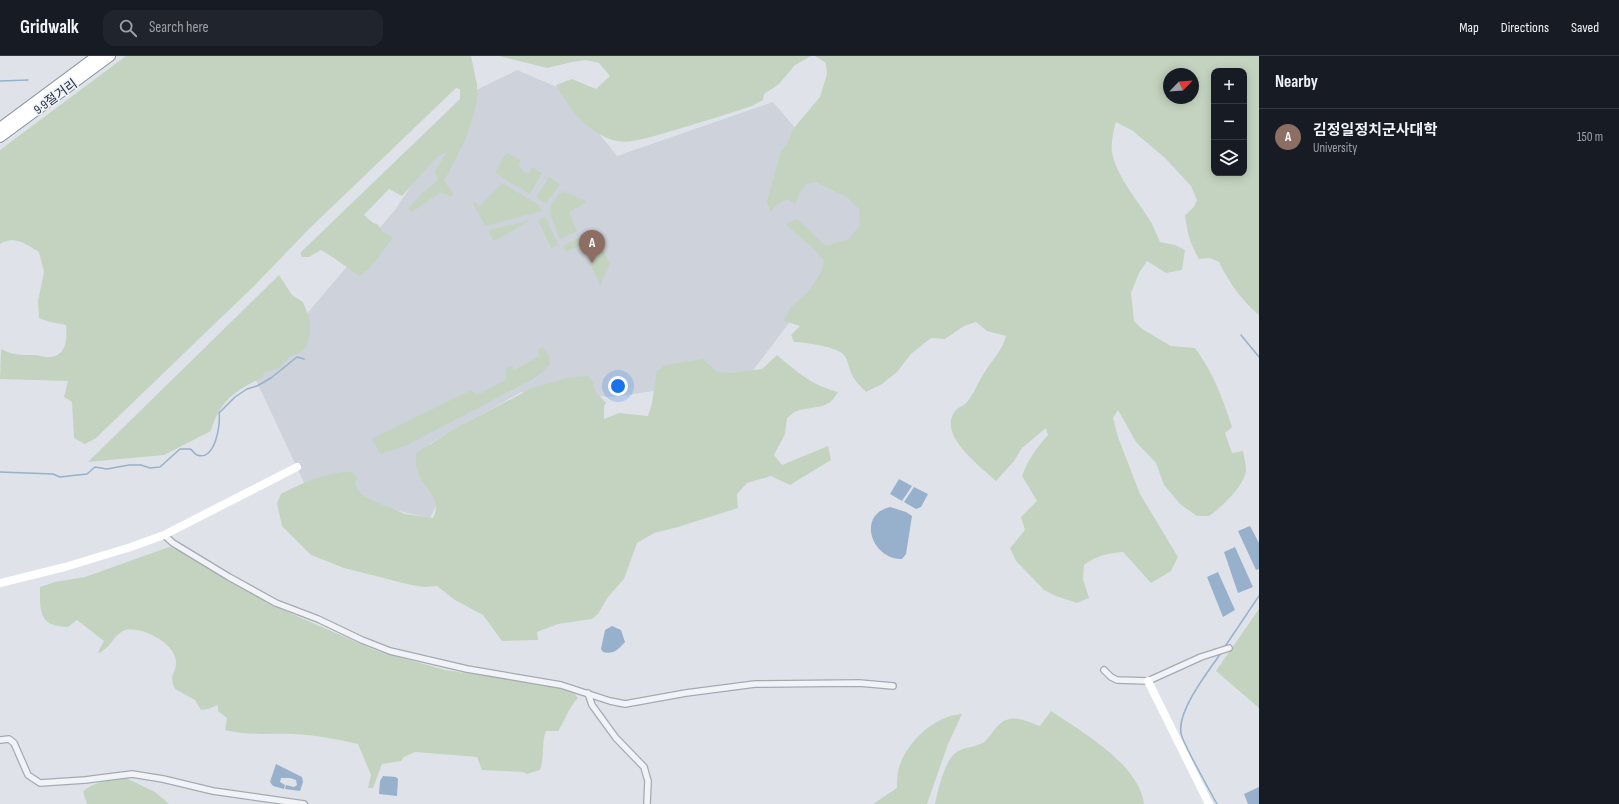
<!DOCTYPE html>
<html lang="en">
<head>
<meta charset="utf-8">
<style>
  :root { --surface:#171b24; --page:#20242c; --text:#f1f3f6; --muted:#9ea1a6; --line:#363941; --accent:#db2777 }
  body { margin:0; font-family:"Sofia Sans Condensed","Noto Sans KR",sans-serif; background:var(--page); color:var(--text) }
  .controls { position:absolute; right:12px; top:12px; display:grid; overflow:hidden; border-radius:8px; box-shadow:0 2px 10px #0003 }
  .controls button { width:36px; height:36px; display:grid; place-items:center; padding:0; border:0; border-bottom:1px solid var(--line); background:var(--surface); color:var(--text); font:20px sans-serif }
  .compass { position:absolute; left:1163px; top:12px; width:36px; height:36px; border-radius:50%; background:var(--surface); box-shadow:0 2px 10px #0003; rotate:65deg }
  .you { position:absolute; left:618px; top:330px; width:14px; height:14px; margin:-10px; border:3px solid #fff; border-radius:50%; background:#1a73e8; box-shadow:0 0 0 6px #1a73e833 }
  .badge { display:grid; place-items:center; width:26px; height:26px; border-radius:50%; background:var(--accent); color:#fff; font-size:13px; font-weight:700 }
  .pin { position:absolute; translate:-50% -33px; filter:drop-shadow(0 1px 2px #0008) }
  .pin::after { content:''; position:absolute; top:21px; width:14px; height:12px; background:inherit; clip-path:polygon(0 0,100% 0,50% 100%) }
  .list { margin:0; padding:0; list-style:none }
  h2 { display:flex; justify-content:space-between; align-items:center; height:52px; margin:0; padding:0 16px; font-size:17px }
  h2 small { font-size:13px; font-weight:400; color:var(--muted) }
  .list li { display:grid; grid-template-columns:26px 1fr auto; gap:12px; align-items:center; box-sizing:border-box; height:56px; padding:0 16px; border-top:1px solid var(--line) }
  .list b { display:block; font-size:15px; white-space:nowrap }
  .list p { margin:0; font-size:13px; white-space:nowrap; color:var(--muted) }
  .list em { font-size:13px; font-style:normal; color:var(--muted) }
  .icon { flex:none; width:22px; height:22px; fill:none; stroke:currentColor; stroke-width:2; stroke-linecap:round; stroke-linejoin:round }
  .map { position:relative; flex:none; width:1259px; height:748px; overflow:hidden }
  header { display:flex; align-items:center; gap:24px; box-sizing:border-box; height:56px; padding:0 20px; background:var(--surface); border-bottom:1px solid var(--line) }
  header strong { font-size:19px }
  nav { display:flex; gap:22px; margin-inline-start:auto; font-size:14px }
  .search { width:280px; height:36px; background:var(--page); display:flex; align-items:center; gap:10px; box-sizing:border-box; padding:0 14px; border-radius:12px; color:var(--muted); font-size:15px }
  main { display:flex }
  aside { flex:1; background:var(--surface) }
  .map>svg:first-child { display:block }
  .built { fill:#cdd2db }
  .green { fill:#c4d3bf; fill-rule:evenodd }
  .water { fill:#97b0cb }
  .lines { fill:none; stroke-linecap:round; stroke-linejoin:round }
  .stream { stroke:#97b0cb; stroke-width:1.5 }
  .street-casing { stroke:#a4aab3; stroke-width:8 }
  .highway-casing { stroke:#8590a1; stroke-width:12 }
  .street { stroke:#f2f3f7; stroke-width:5.5 }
  .secondary { stroke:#fff; stroke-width:8 }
  .highway { stroke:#fff; stroke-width:10 }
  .labels { text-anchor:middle; stroke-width:3.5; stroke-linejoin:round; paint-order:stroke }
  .street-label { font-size:13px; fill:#273041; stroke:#eef2f6 }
</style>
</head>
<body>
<header>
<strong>Gridwalk</strong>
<div class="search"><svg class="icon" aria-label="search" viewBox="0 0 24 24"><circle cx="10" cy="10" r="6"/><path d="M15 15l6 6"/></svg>Search here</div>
<nav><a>Map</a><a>Directions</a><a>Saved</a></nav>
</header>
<main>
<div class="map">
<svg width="1259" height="748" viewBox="0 0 1259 748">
  <rect width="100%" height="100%" fill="#dfe3e9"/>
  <!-- built -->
  <path class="built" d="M517,14L564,34L617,100L773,46L870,160L748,321L613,341L521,336L429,388L438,446L430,462L308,435L254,320L395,154L474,35Z"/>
  <!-- green -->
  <path class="green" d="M126,0H471L477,29V46L466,82L444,125L453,137L452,141L441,136L412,156L408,153L421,138L435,127L438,122L434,116L447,96L438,100L402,140L389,133L364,159L373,167L377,168L383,176L393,182L370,212L359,220L334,202L321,194L309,201H301V196L460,43V33L456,32L310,172L253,231L96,382L85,388L74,382L72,346L64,341L68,325L0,323L1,293C13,299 20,299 34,299C39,299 45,302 50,301C67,300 67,282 66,269L50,266L39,262L38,245L44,216L39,196C26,188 14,179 0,188V94Z
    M499,0H811L795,9L779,28L764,38L763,44L752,50C724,59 696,68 668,76C654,80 631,88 617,85C589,79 569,52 556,29L572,23L596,33L610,20L599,7L586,4L572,6L547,12Z
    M815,0H1259V259C1242,245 1228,225 1219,206L1210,202L1199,203C1190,188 1187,176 1185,159L1194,151L1197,144L1191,130L1165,102L1133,75L1116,66C1113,76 1111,86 1112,96C1116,120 1139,146 1151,166C1154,172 1157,179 1160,186L1175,189L1185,194L1182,214L1166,217L1147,205L1139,217L1131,237L1134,265L1142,273L1171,290L1195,292C1213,316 1223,343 1232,371L1225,377L1232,397L1243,395C1244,401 1246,408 1246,414C1245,429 1221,452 1209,460H1197L1180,448L1164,429L1156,407L1136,386L1118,354L1113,362L1118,381L1140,438L1178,501L1171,515L1151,527L1123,496C1108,497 1096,500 1084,509L1083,523L1089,542L1077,547L1056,540L1044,534L1016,505L1010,492L1025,474L1021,461L1037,445L1022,420C1028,404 1036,392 1048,379L1046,372L1022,392L1014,405L996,425C980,410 937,379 955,355C958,351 964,350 967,346C974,338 978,326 984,317C992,304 1002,295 1006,280L987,275L976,266L964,270L945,283L931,282L911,298L897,316L882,328L866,336C861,331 855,325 852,319C849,313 848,304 844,299C838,291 804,286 794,286L791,279L800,270L784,265L790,252L808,236L821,216L824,205C814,190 798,181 786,168L797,163L826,190L849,183L860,169L859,153L847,141L816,126L807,128L799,137L796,148L787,143L777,149L770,156L767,145L781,96L788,86L793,73L820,41L827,18L826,7ZM1214,15H1244V117H1214ZM1169,18H1193V42H1169Z
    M506,97L521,104L518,109L525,117H529L532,111L542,117L530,138L495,117Z
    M549,121L560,128L548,145L545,147L538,143L537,140Z
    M502,127L536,147L541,152L542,155L486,170L485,169L473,148L475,146L479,150L481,149Z
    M563,135L584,144L586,147L569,156L577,175L560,183L551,160L550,151L557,140Z
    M545,161L558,189L551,192L538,164Z
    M531,164L494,185L489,175V174Z
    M581,181L590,200L603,194L610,208L600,229L582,189L566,196L563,190Z
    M279,219L292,239L303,246L310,264V278L307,289L303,295L289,301L281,311L264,317L262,322C235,334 219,346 211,375L164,399L88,406Z
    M543,291L549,300L550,307L545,314L533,323L409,388L384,397L380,398L372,383L471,334L475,338L481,337L506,324L505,313L511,310L514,314L540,300L537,294Z
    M777,299C796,315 813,330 838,336C828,355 815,349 797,355C793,356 790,360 787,362L785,378L774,399L782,409L828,390L831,404L790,429L771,420L747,427L737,438L738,452L678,471L654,477L637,487L624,523L608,541L598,558L592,563L558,568L537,576L538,584L502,585L483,559L455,544L437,530L424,531L411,529L344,512L311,499L282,470L277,447L281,438C302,427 328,415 352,416L358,423L354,427L361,438L371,444L405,458L433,462C443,443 425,434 419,419C416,412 416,405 416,397L456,372L532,332L567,322L588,320L593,326L595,335L606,347L604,351V363L619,357L648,360L652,347L657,315L666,309L703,303L717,316L731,317L762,313Z
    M169,491L178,494L276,551L377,595L445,614L561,631L574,637L578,642C568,652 566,663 558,675H546C541,687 545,701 540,714L527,718L523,716L482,714L477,701L415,696L404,701L401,705L382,708L373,732H368L371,719L358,688C337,683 315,679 293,678C270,677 248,680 225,674L227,662L218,655V649L208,653L201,654L195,644L175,633C168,618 176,618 176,606C176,587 139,568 123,575C116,579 114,583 110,588C108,591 103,594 100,597L98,596L104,585L77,564L68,571C38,571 40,554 40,531L55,526L85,521Z
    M1259,553V652L1216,615Z
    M1051,655C1082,676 1139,708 1144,748H935C938,734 945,702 958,695C966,691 976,691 984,686C989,682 992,676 996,672C1009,656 1024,664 1040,670Z
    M962,658L948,688L927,748H873L897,732C897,725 897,718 899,711C907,686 935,659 962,658Z
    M126,722L155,736L169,748H87L83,736C93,725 111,725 126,722Z"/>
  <!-- water -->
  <path class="water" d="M899,423L912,430L902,445L890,438Z
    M914,431L928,438L921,451L916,453L904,446Z
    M890,451L906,456L912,460L906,498L902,503C872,504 856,459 890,451Z
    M1250,470L1259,487V513L1256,514L1238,475Z
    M1235,491L1253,531L1238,537L1224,496Z
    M1218,516L1235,554L1223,561L1207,521Z
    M612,570L621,574L625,586C619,593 613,599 603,596L601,593L605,574Z
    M276,708L302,721L303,726L300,735L285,733L286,729L294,731L297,729L296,724L290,722H281L280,726L285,729L284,733L273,730L270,726Z
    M383,720L396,721L398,723L397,740L379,738L380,725Z
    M1259,731V748H1248L1244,738Z"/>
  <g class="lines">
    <!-- stream -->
    <path class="stream" d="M0,25L28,24
      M1241,279L1259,301
      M0,416L53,418L60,421L87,418L95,411L107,413L129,409H141L150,412L160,411L180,393H190C194,395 194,398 197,399C215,406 221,368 219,357L235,341L247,333L257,330L271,322L297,301L304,303
      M1224,592L1259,540
      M1217,748C1207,730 1197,712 1188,694C1186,689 1182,683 1181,677C1177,655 1209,614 1221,597"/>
    <defs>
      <path id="street" d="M164,479L173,487L229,521L276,547L318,563L362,584L390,595L467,613L561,629L610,645L625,648L686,637L755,628L859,627L893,630
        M1104,614L1111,621L1117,624L1148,625L1201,601L1229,592
        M588,637L592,649L616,682L644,711L648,725L647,748
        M0,684L9,683L14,687L28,719L40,727L85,724L132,718L163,723L213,735L304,748"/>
      <path id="highway" d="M0,72L97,0
        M0,81L110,0"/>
    </defs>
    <!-- street casing -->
    <use href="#street" class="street-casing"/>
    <!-- highway casing -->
    <use href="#highway" class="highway-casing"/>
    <!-- street -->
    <use href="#street" class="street"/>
    <!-- secondary -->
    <path class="secondary" d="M0,527L65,511L131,491L164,479L297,411
      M1148,625L1209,748"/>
    <!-- highway -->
    <use href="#highway" class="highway"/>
  </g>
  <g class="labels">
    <!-- street labels -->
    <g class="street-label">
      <text transform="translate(55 40) rotate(-36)" y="5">9·9절거리</text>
    </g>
  </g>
</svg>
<div class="controls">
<button>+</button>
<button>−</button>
<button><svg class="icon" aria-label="layers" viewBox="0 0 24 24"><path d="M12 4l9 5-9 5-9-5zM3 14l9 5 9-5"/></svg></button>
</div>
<svg class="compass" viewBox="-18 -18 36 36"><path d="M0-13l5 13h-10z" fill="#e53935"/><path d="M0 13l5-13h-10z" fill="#9ea1a6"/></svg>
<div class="you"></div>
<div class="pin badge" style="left:592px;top:207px;background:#8d6e63">A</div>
</div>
<aside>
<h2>Nearby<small></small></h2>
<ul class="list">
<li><span class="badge" style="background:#8d6e63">A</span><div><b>김정일정치군사대학</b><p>University</p></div><em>150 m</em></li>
</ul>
</aside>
</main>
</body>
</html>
